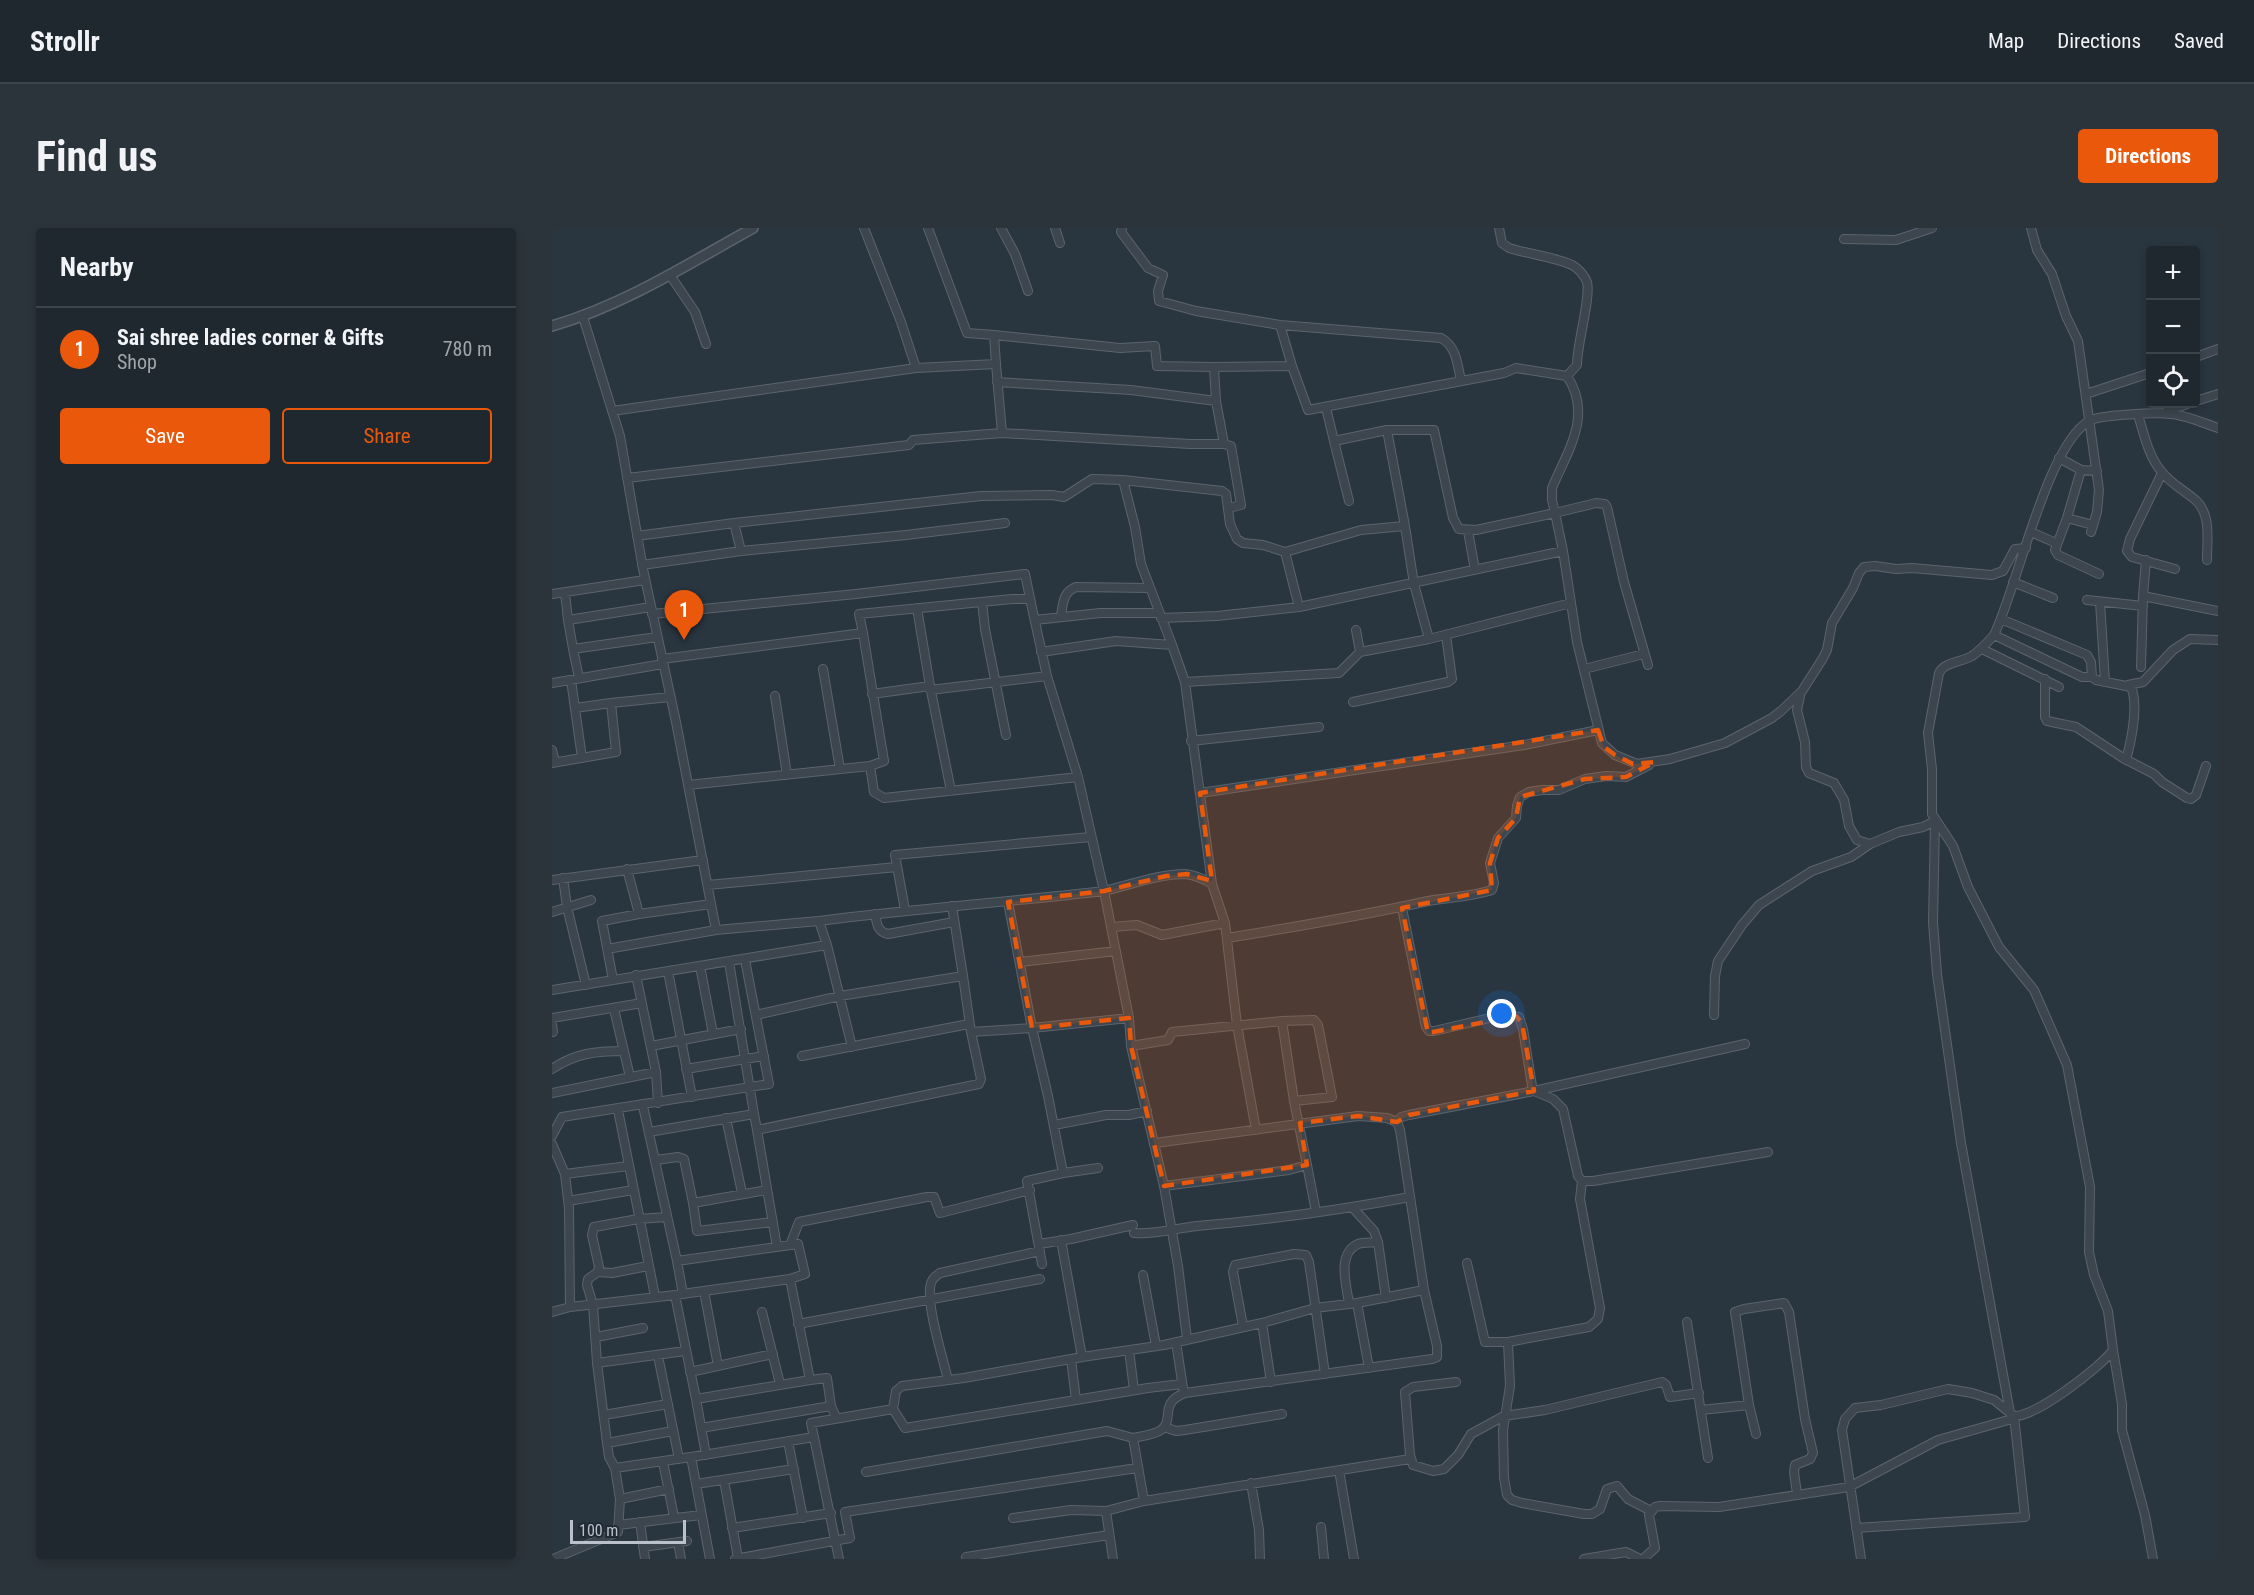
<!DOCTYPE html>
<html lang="en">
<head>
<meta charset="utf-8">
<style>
  :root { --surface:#1f282f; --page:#2c343b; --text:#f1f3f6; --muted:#a1a6aa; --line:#3c444b; --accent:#ea580c }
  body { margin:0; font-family:"Roboto Condensed",sans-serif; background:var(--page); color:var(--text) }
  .controls { position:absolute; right:18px; top:18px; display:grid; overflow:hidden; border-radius:6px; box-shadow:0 3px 9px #0003 }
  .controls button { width:54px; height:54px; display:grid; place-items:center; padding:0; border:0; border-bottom:2px solid var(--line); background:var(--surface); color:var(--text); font:30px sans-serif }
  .scale { position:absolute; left:18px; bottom:15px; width:116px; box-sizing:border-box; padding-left:6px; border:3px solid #bac1ca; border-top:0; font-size:16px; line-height:21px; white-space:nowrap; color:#bac1ca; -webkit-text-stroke:4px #222b35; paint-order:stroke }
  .you { position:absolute; left:950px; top:786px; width:21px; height:21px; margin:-15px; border:4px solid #fff; border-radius:50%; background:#1a73e8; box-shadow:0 0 0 9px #1a73e833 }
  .badge { display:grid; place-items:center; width:39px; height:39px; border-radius:50%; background:var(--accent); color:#fff; font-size:20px; font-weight:700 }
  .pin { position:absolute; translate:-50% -50px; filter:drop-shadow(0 2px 3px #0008) }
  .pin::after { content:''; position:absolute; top:32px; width:21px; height:18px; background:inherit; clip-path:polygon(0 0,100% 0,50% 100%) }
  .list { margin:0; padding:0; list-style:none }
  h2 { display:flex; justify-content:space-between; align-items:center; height:78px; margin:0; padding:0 24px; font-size:26px }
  h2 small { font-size:20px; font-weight:400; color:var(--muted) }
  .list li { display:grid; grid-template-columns:39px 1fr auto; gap:18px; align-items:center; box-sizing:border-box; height:84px; padding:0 24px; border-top:2px solid var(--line) }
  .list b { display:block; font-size:22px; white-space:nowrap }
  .list p { margin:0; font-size:20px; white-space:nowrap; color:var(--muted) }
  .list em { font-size:20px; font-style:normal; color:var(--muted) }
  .actions { display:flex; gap:12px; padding:18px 24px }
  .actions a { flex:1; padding:14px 0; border:2px solid var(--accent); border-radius:6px; text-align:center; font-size:21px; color:var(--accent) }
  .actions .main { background:var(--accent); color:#fff }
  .icon { flex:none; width:33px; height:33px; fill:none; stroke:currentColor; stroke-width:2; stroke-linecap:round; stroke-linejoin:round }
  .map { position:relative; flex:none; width:1666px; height:1331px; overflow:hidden; border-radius:6px }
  header { display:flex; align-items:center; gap:36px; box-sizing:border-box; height:84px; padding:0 30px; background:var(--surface); border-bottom:2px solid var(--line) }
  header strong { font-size:28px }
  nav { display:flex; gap:33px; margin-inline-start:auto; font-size:21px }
  .intro { display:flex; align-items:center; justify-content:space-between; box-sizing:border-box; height:144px; padding:0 36px }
  h1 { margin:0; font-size:42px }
  .button { padding:15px 27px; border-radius:6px; background:var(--accent); color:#fff; font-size:21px; font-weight:700 }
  main { display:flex; gap:36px; padding:0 36px }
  aside { flex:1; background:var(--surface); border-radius:6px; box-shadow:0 3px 9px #0003 }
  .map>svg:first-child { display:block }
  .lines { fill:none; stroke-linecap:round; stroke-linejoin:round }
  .minor-casing { stroke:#5b646d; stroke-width:10 }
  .tertiary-casing { stroke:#5b646d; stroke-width:12 }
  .minor { stroke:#3d464f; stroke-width:8 }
  .tertiary { stroke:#3d464f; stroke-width:9 }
  .marked { fill:#e8590c; fill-opacity:0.2; stroke:#e8590c; stroke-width:4.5; stroke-dasharray:12 8; stroke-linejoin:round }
</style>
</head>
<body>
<header>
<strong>Strollr</strong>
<nav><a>Map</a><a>Directions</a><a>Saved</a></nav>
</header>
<div class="intro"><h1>Find us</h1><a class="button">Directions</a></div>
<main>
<aside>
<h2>Nearby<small></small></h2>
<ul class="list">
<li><span class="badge">1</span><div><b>Sai shree ladies corner &amp; Gifts</b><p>Shop</p></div><em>780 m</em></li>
</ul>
<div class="actions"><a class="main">Save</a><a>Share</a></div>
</aside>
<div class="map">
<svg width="1666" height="1331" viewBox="0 0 1666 1331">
  <rect width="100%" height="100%" fill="#29353f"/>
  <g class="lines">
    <defs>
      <path id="minor" d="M312,0L349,94L364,140
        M376,0L415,105L442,107L444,136
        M449,0L463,26L476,63
        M503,0L508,15
        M570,0L569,4L596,40L611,47L606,63L607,73L644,83L728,97L740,138L662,139
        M1479,0L1485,22L1500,46L1514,88L1526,113L1547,262L1545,284L1539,304
        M1292,11L1344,12L1380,0
        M118,47L143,84L154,116
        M728,97L889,110C905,119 905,136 909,152
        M442,107L568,120L603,118L605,138L662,139L664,173L579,162L445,154
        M1644,129L1666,121
        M740,138L756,182L952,145L964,140L1015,148L1025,137C1025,115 1039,70 1035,54C1033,48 1026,40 1020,37C1003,29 976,26 957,20L950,15L947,0
        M1015,148C1041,187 1016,222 1000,260V272L1003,285L1044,275L1053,276L1055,279L1072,354L1096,437
        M1534,166L1598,145
        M664,173L672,216L679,218L689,277L677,280
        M1644,173L1666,166
        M774,180L782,213L835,202L853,298L862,356L877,411L808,424L804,402
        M60,183L364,140L444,136L450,205L361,212L357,217L75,250
        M1611,185L1635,176
        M1586,187C1592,206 1596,227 1609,243C1618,255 1630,261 1641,270C1660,284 1655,311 1655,332
        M450,205L638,216H672
        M782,213L797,273
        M1507,230L1529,242L1545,243
        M1529,242L1515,290L1503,322L1506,327L1547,346
        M1610,245L1578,311L1575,323L1580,329L1623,341
        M1515,290L1541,297
        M182,295L429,268L500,267L512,269L540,251L571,252L670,263L674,266L678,296L685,311L691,315L711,317L733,324
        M916,303L923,342
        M1479,304L1504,315
        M85,308L182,295L189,323L90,337
        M189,323L354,307L453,295
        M1011,323L1025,414L1050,515L1063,527L1085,536L1118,531L1173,515L1220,490L1229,483L1250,463L1271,430L1275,422L1280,395L1301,360L1307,345L1312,339L1323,338L1344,341L1360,340L1440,347L1451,343L1463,321L1474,320
        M1461,354L1501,370
        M13,365L16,392
        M0,366L93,352
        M1591,368L1666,383
        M1535,372L1591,378
        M430,374L433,401L454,507
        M1548,374L1553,454
        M747,379L1011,323L1003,285L924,302L907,301L901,290L882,202H835
        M365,380L378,458
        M100,386L304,366L473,346L479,375
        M509,388C511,375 511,364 524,359L598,360
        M609,390L665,388L747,379L733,324L809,302L853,298
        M1449,391L1535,427L1539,434L1540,449L1544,452L1579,459C1587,477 1579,514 1574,532
        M483,392L548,385H607
        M311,405L307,386L460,371H478L495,448L378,462
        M1442,407L1530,449H1540
        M877,411L1019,375
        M620,417L633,454L660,656
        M21,421L16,392L99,379
        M1430,421L1507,459
        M489,424L564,413L620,417L589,336L583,299L571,252
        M110,431L311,405L332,533L318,538
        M1589,439L1591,368L1594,332
        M271,441L288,541
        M1032,441L1092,426
        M495,448L526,549
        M27,450L21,421L105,409
        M1493,451V489L1495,493L1524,499L1571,530L1602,546L1610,554L1635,570L1639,571L1644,567L1654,538
        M19,452L30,530
        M633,454L787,445L808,424
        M0,455L111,436
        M1576,457L1591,454L1621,422L1638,411L1666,412
        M1249,464L1245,482L1253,514L1254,539L1257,545L1282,555L1292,572L1297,598L1305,612L1318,616L1347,604L1371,599L1383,593
        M320,466L378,458L399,563
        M223,468L235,547
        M801,474L896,454L900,451L894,407
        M23,480L59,475
        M639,513L767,499
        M0,522L3,534
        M0,535L64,524L59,475L118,469
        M136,557L318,538L322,564L332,570L526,549L552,663C457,674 362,681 267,693
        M648,565L972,517L1046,502
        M1383,593L1381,694L1385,746L1409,915L1458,1185
        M11,650L15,679L34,757
        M0,652L151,632
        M156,657L345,639
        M400,678L411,748
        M850,680L874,799L877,803H882L951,787L967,789L971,801L980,858L982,863L1001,871L1011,881L1026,948L1030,953H1041L1216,924
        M353,682L343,627L539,609
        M0,684L39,672
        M87,686L159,676
        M323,686C325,695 325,704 336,706L402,694
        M559,699L585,697L610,707L673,695
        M675,710C743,699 809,688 876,673C897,669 919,669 940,662L942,655L938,635L946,610L964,590L965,578L968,569L977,564L990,562H1007L1033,551L1054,548L1074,549L1097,537
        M275,717L300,819
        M55,721L164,702
        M177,734L202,886
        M468,734L564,723
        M148,738L161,806
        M116,743L140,869
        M84,747L104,844L106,875
        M61,752L50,693L87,686L75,641
        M0,762L275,717L267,693L164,702L124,494L91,341L68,208L31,89
        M62,781L78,849
        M204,787L288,768L411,748L419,804L429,851L427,856L422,857L205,902L225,1019
        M1162,787L1163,748L1166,733L1190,697L1207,677L1260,643L1299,629L1318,616
        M0,790L90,775
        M577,790L552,663C578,657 607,646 633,646C643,647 652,651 660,656L673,695L685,797L704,902
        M730,793L762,792L766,797L780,869L742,873
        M0,796L1,804
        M419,804L480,800L456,674
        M99,818L189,801
        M579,818L616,812L620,804L730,793L742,873L755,937L737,942L612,958
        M250,828L417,796
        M0,841C23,825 45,823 72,823
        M134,841L212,828
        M0,865L104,844
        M66,882L103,1068
        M174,890L190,965
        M845,894L849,889L857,887L982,863L1193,816
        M502,897L554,887H577L595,883
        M97,904L202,886L205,902
        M0,908L10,889L217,856L193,732
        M0,916L13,946L17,980L18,1079L0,1084
        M104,932L126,929L132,931L141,975
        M755,937L764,984
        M511,945L546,940
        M13,946L76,938
        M215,962L141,975L145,1003L221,994
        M16,973L81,962
        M800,979L822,1003L826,1014L834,1070
        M115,989L86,991L42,999L40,1007L47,1039L46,1044L36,1051L35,1057L41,1077L45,1135L133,1123
        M582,1005C602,1007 625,1000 645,998C717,992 788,982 858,969
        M487,1016L519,1011L581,997
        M238,1017L247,994L375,969H382L388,985L478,962
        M125,1033L131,1066
        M915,1035L933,1114H956L1037,1099L1046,1091L1048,1080L1028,971L1030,953
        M490,1036L475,953L511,945L496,868L480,800L577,790L579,818L612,958L626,1038L635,1111
        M46,1044L60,1045L96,1038
        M591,1047L604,1118
        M238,1051L258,1152L275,1150L279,1178L284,1189
        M152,1063L166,1138
        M123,1067L144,1171L258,1152
        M805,1075L817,1140
        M797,1076C795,1058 784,1026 806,1016C812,1014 820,1015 826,1014
        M18,1079L123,1067L238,1051L253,1046L246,1016L125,1033L91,878
        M210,1084L228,1156
        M1135,1094L1156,1230
        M710,1095L719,1154
        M246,1096L488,1051
        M691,1098L681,1044L683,1037L742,1026L754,1027L757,1034L773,1146
        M44,1109L91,1100
        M624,1114L631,1160
        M956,1114L958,1158L951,1202L952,1250L955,1267L960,1272L970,1275L1032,1286H1040L1048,1281L1055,1261L1065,1258L1076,1271L1099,1283
        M577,1122L582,1162
        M1561,1122L1570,1176V1202L1593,1287L1601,1331
        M106,1128L127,1231
        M530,1129L612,1117L710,1095L763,1080L805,1075L872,1062L848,902L845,894L835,890L806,888L603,915
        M138,1144L221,1126
        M396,1152C391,1130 373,1074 379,1055C381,1049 384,1048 388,1045L488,1023
        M904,1154L861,1159L853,1164L858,1227L861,1237L881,1243L892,1241L906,1227L919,1206L952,1188L993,1182L1110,1154L1114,1157L1118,1169L1147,1165
        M144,1171L154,1227
        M524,1172L596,1160L630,1156
        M341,1181L344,1163L350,1158L412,1150L519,1131
        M1149,1182L1197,1177
        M52,1187L116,1176
        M612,1199L624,1203L633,1202L730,1186
        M149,1200L279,1178
        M1204,1206L1197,1177L1183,1084L1192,1081L1232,1075L1237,1084L1253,1191L1261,1225L1258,1231L1243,1237L1242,1244L1245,1266
        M236,1213L251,1290
        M55,1215L121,1203
        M139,1229L262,1209
        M111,1234L122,1289
        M63,1240L139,1229L158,1331
        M787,1242L802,1331
        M314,1244L555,1203L581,1210
        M172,1252L186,1330
        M699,1255L707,1302L708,1331
        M144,1256L242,1241
        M68,1271L117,1261
        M592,1273L858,1231
        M461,1290L519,1282L554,1283
        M88,1294L93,1331
        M66,1297L149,1287
        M769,1299L772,1331
        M180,1300L279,1285
        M1304,1300L1473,1289L1462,1188
        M126,1314L129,1331
        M91,1319L135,1313
        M414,1329L557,1307
        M1,1331L66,1304L68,1271L63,1240L57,1229L55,1215L45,1135
        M183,1331L298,1310L293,1284L585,1240
        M287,1331L259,1195L341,1181L353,1200L524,1172L519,1131L530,1129L509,1012
        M561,1331L554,1283L592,1273L581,1210C590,1208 602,1207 609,1202C623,1192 606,1175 633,1165L880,1131L885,1129V1118L872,1062
        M1032,1331L1074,1324L1088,1331
        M1091,1331L1103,1320L1097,1287L1103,1279L1108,1278L1167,1279L1297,1259L1386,1212L1460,1191L1462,1188
        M1309,1331L1290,1202L1293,1191L1303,1180L1329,1177L1396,1161L1420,1165L1442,1172L1462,1188C1482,1190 1549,1139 1561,1122L1556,1083L1542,1047L1537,1024L1538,959L1515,837L1482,762L1447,719L1416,659L1401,618L1380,586V541L1376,505L1387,445C1392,434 1410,434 1420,428C1429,422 1435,415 1442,407C1465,360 1495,217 1537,193C1546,187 1606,184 1618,186C1634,187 1651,195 1666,200"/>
      <path id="tertiary" d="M0,98C72,77 136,36 201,0"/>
    </defs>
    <!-- minor casing -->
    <use href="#minor" class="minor-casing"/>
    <!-- tertiary casing -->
    <use href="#tertiary" class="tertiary-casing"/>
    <!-- minor -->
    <use href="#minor" class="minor"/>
    <!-- tertiary -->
    <use href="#tertiary" class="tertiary"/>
  </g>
  <!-- marked area -->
  <path class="marked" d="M1046,502L1052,519L1063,527L1081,536L1103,534L1074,549L1033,551L968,569L964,590L946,610L938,635L940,662L850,680L876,805L964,788L970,795L982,863L857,887L845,894L806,888L748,895L755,937L612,958L579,818L577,790L480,800L456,674L552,663L614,648L635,646L660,653L648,565Z"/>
</svg>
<div class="controls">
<button>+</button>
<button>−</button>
<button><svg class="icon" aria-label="locate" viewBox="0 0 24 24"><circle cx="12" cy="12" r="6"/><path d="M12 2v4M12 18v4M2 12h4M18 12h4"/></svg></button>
</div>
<div class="scale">100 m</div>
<div class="you"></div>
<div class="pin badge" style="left:132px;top:412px">1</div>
</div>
</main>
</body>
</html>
